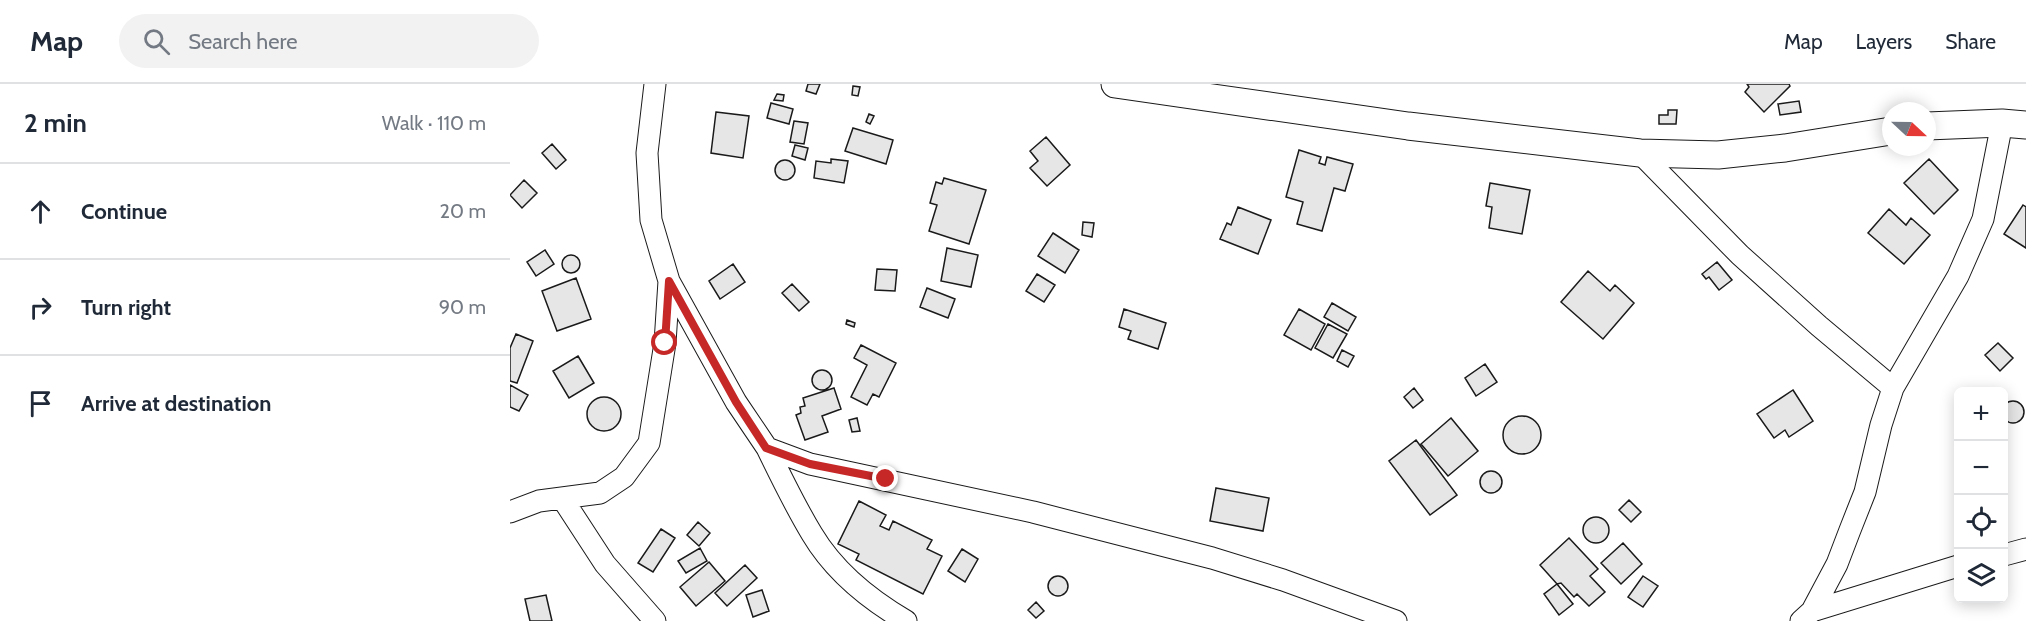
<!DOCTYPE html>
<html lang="en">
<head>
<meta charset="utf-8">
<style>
  :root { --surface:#fff; --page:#f2f2f3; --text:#1f2937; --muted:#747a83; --line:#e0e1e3 }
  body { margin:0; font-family:Cabin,sans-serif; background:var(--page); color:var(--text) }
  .controls { position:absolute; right:18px; bottom:18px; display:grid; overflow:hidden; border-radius:9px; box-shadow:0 3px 15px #0003 }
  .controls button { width:54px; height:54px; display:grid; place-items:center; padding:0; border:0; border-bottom:2px solid var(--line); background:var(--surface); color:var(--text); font:30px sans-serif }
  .compass { position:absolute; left:1372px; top:18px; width:54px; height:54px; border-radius:50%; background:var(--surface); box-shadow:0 3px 15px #0003; rotate:112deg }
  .stop { position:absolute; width:18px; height:18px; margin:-14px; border:4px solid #c62828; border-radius:50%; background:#fff }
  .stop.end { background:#c62828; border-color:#fff; box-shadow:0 2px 6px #0008 }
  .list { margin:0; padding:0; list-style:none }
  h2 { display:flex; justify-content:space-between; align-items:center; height:78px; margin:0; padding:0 24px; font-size:26px }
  h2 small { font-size:20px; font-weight:400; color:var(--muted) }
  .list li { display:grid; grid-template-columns:39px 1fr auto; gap:18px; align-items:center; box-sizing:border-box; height:96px; padding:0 24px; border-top:2px solid var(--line) }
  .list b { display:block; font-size:22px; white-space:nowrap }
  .list em { font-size:20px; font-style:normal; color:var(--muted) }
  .icon { flex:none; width:33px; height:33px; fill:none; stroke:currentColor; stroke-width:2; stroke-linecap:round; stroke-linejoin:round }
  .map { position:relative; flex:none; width:1516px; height:537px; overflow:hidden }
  header { display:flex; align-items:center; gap:36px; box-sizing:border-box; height:84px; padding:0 30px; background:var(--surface); border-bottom:2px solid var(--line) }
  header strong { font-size:28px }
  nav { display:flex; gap:33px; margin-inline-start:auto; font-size:21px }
  .search { width:420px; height:54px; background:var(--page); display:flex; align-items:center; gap:15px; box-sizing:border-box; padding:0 21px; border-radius:33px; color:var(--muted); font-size:22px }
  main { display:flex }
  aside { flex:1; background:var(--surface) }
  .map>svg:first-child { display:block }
  .building { fill:#e6e6e6; stroke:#1a1a1a; stroke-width:1.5 }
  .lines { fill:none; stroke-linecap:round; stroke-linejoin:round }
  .minor-casing { stroke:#1a1a1a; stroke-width:23 }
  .tertiary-casing { stroke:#1a1a1a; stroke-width:29 }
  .minor { stroke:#fff; stroke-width:21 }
  .tertiary { stroke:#fff; stroke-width:27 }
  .route { stroke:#c62828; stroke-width:8 }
</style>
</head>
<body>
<header>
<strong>Map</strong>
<div class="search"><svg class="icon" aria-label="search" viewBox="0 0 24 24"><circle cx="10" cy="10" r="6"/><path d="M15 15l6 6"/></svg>Search here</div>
<nav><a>Map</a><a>Layers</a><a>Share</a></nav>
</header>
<main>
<aside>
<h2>2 min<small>Walk · 110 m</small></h2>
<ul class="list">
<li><svg class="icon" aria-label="ahead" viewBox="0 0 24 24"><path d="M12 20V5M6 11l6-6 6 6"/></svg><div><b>Continue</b></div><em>20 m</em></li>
<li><svg class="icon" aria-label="right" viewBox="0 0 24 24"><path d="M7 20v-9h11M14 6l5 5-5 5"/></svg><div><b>Turn right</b></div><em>90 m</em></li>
<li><svg class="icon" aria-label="arrive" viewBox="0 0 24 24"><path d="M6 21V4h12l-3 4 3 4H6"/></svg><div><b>Arrive at destination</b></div></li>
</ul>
</aside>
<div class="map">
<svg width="1516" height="537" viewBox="0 0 1516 537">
  <rect width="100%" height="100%" fill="#fff"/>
  <!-- building -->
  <path class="building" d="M298,0H310L306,10L296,7Z
    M1237,0H1279L1280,2L1254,28L1235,8L1239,3Z
    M343,2L350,3L348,12L342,11Z
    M267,10L274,11L273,17L264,16Z
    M1289,17L1291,28L1270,31L1268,20Z
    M261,19L283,25L279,40L257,34Z
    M1158,26H1167L1166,40H1149V31H1158Z
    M206,28L239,32L233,74L201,69Z
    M359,30L364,32L360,40L356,38Z
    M284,37L298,39L294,60L280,58Z
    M343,44L383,56L376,80L335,67Z
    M536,53L560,81L537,102L520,84L528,77L520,67Z
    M42,60L56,76L46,85L32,69Z
    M285,61L298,64L295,76L282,72Z
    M789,66L811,73L809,79L815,81L817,73L843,80L835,107L824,104L812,147L787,140L793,118L776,113Z
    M321,75L338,77L334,99L304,94L306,77L321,79Z
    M1419,75L1448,106L1424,130L1394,99Z
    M265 86a10 10 0 1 1 20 0a10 10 0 1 1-20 0Z
    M434,94L476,106L459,160L419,147L427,121L420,119L426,98L432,100Z
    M14,96L27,109L12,124L0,111Z
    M980,99L1020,106L1012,150L979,144L982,123L976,122Z
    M1513,121L1516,123V164L1494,150Z
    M728,123L761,136L748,170L710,155L717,139L721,141Z
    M1379,125L1396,141L1401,134L1420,151L1394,180L1358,149Z
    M573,138L584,139L582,153L572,151Z
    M543,149L569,166L555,189L528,172Z
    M437,164L468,171L461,203L431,197Z
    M35,166L44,180L26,192L17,178Z
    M52 180a9 9 0 1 1 18 0a9 9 0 1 1-18 0Z
    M1207,178L1222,196L1209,206L1199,193L1196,195L1192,190Z
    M223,180L235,198L210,215L199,197Z
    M367,185L387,186L385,207L365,206Z
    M1078,187L1100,207L1105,201L1124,219L1093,255L1051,218Z
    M527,190L545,201L534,218L516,207Z
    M66,194L81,235L47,247L32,207Z
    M282,200L299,218L289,227L272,209Z
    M417,204L445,215L438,234L410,223Z
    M822,219L846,233L838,247L814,233Z
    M614,225L656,239L648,265L618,255L621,247L609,243Z
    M789,225L815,240L801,266L774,251Z
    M337,236L345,239L344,243L336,240Z
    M818,240L837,250L823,274L805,264Z
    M6,250L23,257L7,299L0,297V264Z
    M1488,259L1503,274L1490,287L1475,271Z
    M351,261L386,279L369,313L363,310L357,321L341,313L357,281L344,274Z
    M832,266L844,272L838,283L827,277Z
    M68,272L84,299L59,314L43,287Z
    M975,280L987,298L966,312L955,294Z
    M302 296a10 10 0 1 1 20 0a10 10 0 1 1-20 0Z
    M0,301L18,311L9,327L0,323Z
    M324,304L331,325L312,332L318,348L295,356L286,331L291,329L290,323L295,322L293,314Z
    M904,304L913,316L903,324L894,313Z
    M1283,306L1303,337L1279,353L1275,346L1264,354L1247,330Z
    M77 330a17 17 0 1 1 34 0a17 17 0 1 1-34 0Z
    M1492 328a11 11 0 1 1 22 0a11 11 0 1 1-22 0Z
    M993 351a19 19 0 1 1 38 0a19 19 0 1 1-38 0Z
    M347,334L350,347L342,348L339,336Z
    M941,334L968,367L938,392L911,360Z
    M906,356L947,411L920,431L879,377Z
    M970 398a11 11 0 1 1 22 0a11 11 0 1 1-22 0Z
    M706,404L759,414L753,447L700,437Z
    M1119,416L1131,428L1121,438L1109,426Z
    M349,417L376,431L370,442L379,446L383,437L422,456L417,465L432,472L413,510L346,476L349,470L328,460Z
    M1073 446a13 13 0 1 1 26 0a13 13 0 1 1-26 0Z
    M188,438L200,449L189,462L177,451Z
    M151,445L165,454L143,488L128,479Z
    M1059,454L1088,485L1080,492L1095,508L1079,522L1067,510L1064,513L1051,499L1047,500L1030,481Z
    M1113,459L1132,480L1111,500L1091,479Z
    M190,464L197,477L176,489L168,477Z
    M452,465L468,475L455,498L438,487Z
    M199,478L215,497L186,522L170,503Z
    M235,481L247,494L217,522L205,509Z
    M538 502a10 10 0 1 1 20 0a10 10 0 1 1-20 0Z
    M1133,492L1148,502L1133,523L1118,513Z
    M1047,500L1063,520L1049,531L1034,510Z
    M252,506L259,527L243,533L236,511Z
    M36,511L42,537H20L15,515Z
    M526,518L534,527L526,534L518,526Z"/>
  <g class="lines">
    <defs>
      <path id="minor" d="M145,0L137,69L141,136L159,197L226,318L257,364L300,380L523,428L702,474L773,496L886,537
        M1130,69L1230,171L1309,242L1383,304
        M257,364C271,393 285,422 302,450C324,487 360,516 396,537
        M52,414L95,480L145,537
        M0,428L29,417L90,409L114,393L139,359L155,259L159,197
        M1494,471L1516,465
        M1302,527L1448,482
        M1291,537L1302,527L1327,480L1340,446L1355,408L1371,341L1383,304L1448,192L1473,135L1492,39"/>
      <path id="tertiary" d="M605,0L898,42L1130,69L1208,71L1275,64L1381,47
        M1417,42L1492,39L1516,41"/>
    </defs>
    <!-- minor casing -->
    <use href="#minor" class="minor-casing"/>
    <!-- tertiary casing -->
    <use href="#tertiary" class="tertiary-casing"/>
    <!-- minor -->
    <use href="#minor" class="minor"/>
    <!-- tertiary -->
    <use href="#tertiary" class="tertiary"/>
  </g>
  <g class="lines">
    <!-- route -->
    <path class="route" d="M155,259L159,197L226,318L256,364L300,380L376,395"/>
  </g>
</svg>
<div class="controls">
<button>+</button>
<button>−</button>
<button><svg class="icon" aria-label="locate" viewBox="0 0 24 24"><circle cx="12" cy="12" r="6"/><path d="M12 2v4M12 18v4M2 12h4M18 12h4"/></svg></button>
<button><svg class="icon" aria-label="layers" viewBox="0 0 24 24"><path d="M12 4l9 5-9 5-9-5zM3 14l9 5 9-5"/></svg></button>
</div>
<svg class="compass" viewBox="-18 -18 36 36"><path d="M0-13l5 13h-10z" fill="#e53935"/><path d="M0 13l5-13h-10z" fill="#747a83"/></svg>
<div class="stop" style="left:155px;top:259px"></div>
<div class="stop end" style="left:376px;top:395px"></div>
</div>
</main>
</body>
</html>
